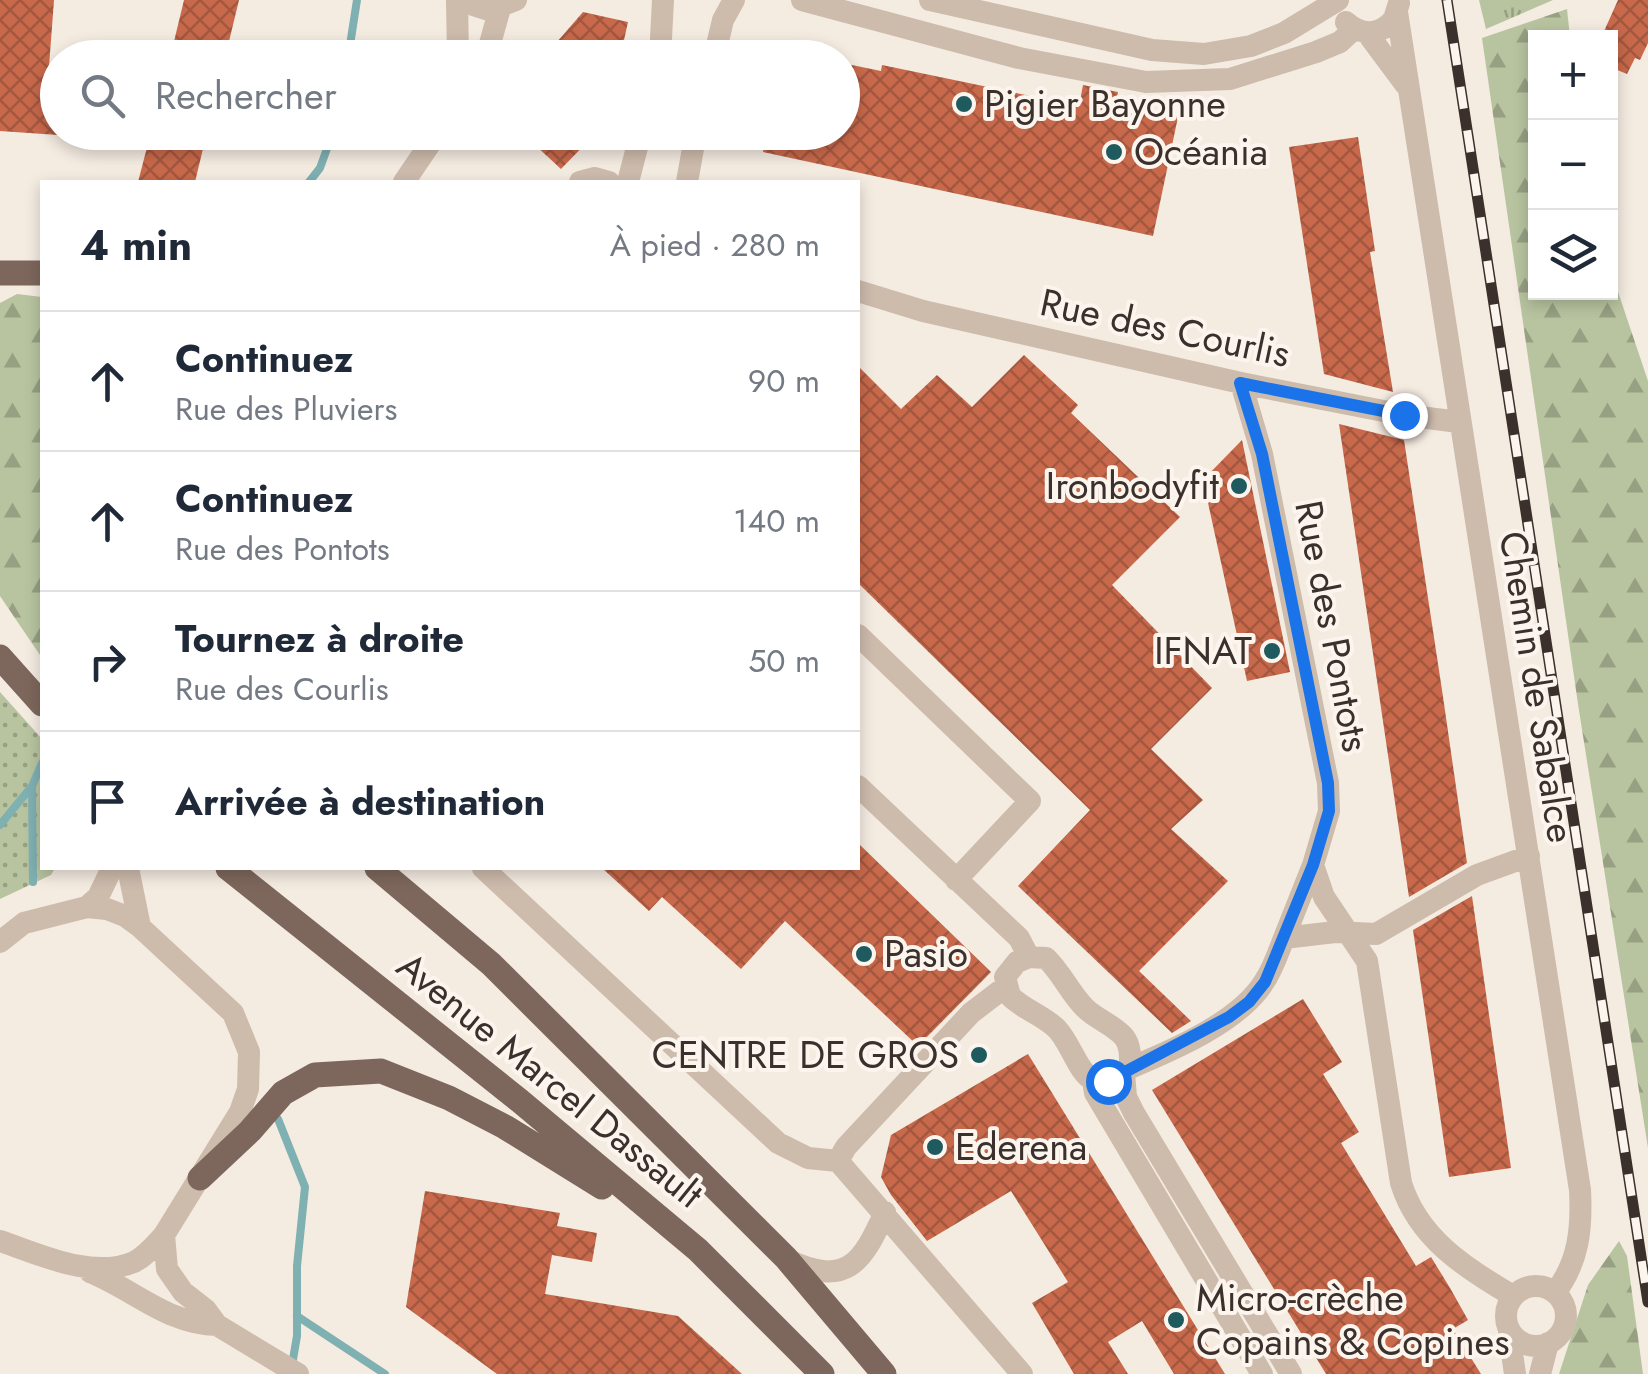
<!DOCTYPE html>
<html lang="fr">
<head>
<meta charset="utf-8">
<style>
  :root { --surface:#fff; --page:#f6f6f7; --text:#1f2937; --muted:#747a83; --line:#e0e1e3 }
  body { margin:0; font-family:Jost,sans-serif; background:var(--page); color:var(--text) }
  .controls { position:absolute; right:30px; top:30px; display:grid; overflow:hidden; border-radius:0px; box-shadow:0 5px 15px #0003 }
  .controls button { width:90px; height:90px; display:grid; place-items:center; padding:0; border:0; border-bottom:2px solid var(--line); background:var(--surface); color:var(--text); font:50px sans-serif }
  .stop { position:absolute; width:30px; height:30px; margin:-22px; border:8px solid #1a73e8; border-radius:50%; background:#fff }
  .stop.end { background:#1a73e8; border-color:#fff; box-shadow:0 2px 10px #0008 }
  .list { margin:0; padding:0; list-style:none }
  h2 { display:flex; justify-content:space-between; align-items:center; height:130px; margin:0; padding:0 40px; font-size:42px }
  h2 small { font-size:32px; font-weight:400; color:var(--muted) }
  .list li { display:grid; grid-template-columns:65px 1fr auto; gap:30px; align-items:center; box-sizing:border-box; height:140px; padding:0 40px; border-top:2px solid var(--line) }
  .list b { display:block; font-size:38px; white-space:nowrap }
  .list p { margin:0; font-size:32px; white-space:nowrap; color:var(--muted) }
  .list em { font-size:32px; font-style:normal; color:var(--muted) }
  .icon { flex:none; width:55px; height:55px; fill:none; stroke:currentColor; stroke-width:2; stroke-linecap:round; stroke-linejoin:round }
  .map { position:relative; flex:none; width:1648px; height:1374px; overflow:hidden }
  .search { position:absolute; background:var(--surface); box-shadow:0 5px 15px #0003; left:40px; top:40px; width:820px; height:110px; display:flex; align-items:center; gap:25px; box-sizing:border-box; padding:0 35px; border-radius:55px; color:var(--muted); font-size:38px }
  .panel { position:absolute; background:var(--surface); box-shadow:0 5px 15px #0003; left:40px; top:180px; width:820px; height:690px; border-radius:0px }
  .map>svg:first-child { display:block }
  .grass { fill:url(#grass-dots) }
  .forest { fill:url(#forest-firs) }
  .park { fill:url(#park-tufts) }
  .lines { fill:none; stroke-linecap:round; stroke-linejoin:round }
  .stream { stroke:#7fb0b2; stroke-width:8 }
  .building { fill:url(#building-cross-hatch) }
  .minor { stroke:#cdbbac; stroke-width:22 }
  .major { stroke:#7d675c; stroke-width:25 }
  .rail-casing { stroke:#3b302b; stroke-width:11 }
  .rail { stroke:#fbf5ee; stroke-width:8; stroke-dasharray:22; stroke-linecap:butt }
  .route { stroke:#1a73e8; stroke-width:12 }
  .poi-dot { fill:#1f5a5e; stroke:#fbf5ee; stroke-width:4 }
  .labels { text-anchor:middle; stroke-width:8; stroke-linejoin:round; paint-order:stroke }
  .poi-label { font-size:38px; fill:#3b302b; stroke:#fbf5ee; text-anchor:start }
  .street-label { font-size:38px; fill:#3b302b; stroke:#fbf5ee }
</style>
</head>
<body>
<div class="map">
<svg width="1648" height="1374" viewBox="0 0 1648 1374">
  <defs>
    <pattern id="grass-dots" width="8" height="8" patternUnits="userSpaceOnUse" patternTransform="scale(2.5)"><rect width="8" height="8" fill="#b8c4a0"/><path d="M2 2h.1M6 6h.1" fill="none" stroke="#97a083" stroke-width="1.8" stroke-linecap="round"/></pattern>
    <pattern id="forest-firs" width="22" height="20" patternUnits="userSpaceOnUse" patternTransform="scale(2.5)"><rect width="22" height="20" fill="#b8c4a0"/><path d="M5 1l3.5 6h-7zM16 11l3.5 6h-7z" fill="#97a083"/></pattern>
    <pattern id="park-tufts" width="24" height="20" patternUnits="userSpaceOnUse" patternTransform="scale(2.5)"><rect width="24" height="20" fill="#b8c4a0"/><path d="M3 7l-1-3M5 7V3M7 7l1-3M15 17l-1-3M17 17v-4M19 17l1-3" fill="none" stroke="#97a083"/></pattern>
    <pattern id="building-cross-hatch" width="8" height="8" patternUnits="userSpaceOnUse" patternTransform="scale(2.5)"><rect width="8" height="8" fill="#c8694b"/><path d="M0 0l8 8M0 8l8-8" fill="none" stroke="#a4573f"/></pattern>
  </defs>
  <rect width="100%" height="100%" fill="#f4ebe1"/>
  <!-- grass -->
  <path class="grass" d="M0,692L42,739V868H55L51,875L0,899Z"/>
  <!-- forest -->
  <path class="forest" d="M1567,9L1570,37L1536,38V292H1610L1611,271L1648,381V1148L1578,704L1482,38Z
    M17,294L42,297V658L0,596V303Z
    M1619,1241L1627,1256L1643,1374H1559L1588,1285Z"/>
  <!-- park -->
  <path class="park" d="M1479,0H1553L1486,29Z"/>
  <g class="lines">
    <!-- stream -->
    <path class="stream" d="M348,58L357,0
      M309,182L320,168L333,132
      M0,825L32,786
      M33,882L32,786L42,763
      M278,1119L305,1187L297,1266V1336L292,1365
      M297,1316L385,1374"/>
  </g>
  <!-- building -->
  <path class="building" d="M0,0H54L48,80L58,81V135L0,131Z
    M184,0H239L225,58H170Z
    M1618,0H1648V43L1640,60L1635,58L1627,74L1610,67V38H1601Z
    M583,12L628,22L620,58H543Z
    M842,63L881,71L882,65L1079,106L1083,85L1118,92L1116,104L1178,117L1153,236L763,152L767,132H842Z
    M151,132H207L195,182H138Z
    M521,132H597L561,169Z
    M1358,137L1375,251L1370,252L1393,392L1324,374L1289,147Z
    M1024,355L1078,405L1071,413L1180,517L1112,585L1212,688L1151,749L1203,800L1171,829L1228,881L1139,971L1191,1021L1172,1033L1018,886L1090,810L858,583V366L901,409L937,375L972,407Z
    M1339,424L1404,440L1442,690L1467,863L1409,897Z
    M1242,440L1290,672L1247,681L1203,480Z
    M858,843L991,972L918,1046L785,921L741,969L662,897L649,911L602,868H858Z
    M1472,896L1511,1168L1449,1177L1413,930Z
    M1303,999L1342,1062L1323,1074L1359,1132L1341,1143L1416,1266L1431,1257L1450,1288L1468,1320L1453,1329L1481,1374H1326L1152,1090Z
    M1028,1054L1123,1208L1225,1374H1174L1142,1321L1108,1342L1128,1374H1074L1032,1303L1068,1282L1011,1191L927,1241L891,1195L881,1177L891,1135Z
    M425,1191L560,1213L557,1226L597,1233L592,1262L552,1255L545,1294L678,1316L742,1374H497L406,1307Z"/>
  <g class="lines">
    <!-- minor -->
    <path class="minor" d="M457,0L458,58
      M458,0L489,10L516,0
      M802,0L1019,58L1146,82L1230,79L1316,52L1340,42L1354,29
      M930,0L1152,50L1204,54L1251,46L1284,33L1338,0
      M1397,12L1580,1190C1582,1229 1579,1261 1555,1293
      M1346,22C1361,36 1380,36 1394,19L1399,3
      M1367,33L1405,84
      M486,58L500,8
      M660,58L663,0
      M714,58L723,20L734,0
      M404,182L438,132
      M580,182L595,178L609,182
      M628,182L641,132
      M687,182L696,132
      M858,291L923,311L1241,383L1404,415L1459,422
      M1241,383L1262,454L1328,783L1329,811L1313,865L1324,897L1367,961L1401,1183C1418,1238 1465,1268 1513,1296
      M858,635L1030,801L956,880
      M858,786L1019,938L1029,957
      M128,868L140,927
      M483,868L778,1143L808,1158L838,1161L1022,1374
      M87,907L98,897L112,868
      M1284,938L1313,865
      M0,942L24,923L87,907L107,909L125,916L140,927L233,1013L249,1052L248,1089L240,1112L164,1235C155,1245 146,1256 134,1262C92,1280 39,1254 0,1241
      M1029,957L1046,958C1062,973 1069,992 1085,1008C1096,1019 1114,1025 1124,1037C1131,1046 1130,1057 1130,1068C1083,1109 1079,1052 1057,1029C1043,1015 1024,1010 1010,996L1005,977L1017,962Z
      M1130,1068C1173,1050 1239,1022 1264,982C1273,969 1278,953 1284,938L1335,932L1376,934L1477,875L1529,856
      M1124,1073L1126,1097L1134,1113L1291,1374
      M1093,1081L1095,1093L1262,1374
      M838,1161L846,1147L971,1013L1005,987
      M164,1235L167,1269L183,1292L206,1310L217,1325L298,1374
      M788,1260C846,1287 862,1264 885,1212
      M90,1272C133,1289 169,1325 217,1325
      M1506 1316a30 30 0 1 1 60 0a30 30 0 1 1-60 0Z
      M1509,1332L1515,1374
      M1540,1374L1548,1343"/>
    <!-- major -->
    <path class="major" d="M0,273H42
      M0,657L42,704
      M228,868L520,1101L698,1250L822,1374
      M377,868L491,964L786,1258L884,1374
      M200,1178L250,1131L283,1093L315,1075L381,1071L449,1098L505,1127L602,1187"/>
    <defs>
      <path id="rail" d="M1447,0L1648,1302"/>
    </defs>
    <!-- rail casing -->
    <use href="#rail" class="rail-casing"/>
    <!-- rail -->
    <use href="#rail" class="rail"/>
  </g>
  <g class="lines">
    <!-- route -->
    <path class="route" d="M1108,1081L1229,1017L1249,1002L1265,982L1313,865L1329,811L1328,783L1262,454L1240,383L1404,415"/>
  </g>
  <!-- markers -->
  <g class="poi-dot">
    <circle cx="964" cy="104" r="10"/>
    <circle cx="1114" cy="152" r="10"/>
    <circle cx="1239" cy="486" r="10"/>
    <circle cx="1272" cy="651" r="10"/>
    <circle cx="864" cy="954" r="10"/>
    <circle cx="979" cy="1055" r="10"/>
    <circle cx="935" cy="1147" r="10"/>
    <circle cx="1176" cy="1320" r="10"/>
  </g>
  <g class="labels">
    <!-- poi labels -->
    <g class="poi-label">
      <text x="984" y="117">Pigier Bayonne</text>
      <text x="1134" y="165">Océania</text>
      <text x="1219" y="499" text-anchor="end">Ironbodyfit</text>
      <text x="1252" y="664" text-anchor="end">IFNAT</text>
      <text x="884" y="967">Pasio</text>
      <text x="959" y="1068" text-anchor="end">CENTRE DE GROS</text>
      <text x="955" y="1160">Ederena</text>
      <text x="1196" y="1311">Micro-crèche<tspan x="1196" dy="44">Copains &amp; Copines</tspan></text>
    </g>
    <!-- street labels -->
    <g class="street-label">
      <text transform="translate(1165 328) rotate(12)" y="13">Rue des Courlis</text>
      <text transform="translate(1332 626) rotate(79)" y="13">Rue des Pontots</text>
      <text transform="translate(1537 687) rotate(81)" y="13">Chemin de Sabalce</text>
      <text transform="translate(550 1080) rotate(39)" y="13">Avenue Marcel Dassault</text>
    </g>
  </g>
</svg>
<div class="controls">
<button>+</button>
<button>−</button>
<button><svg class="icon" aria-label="layers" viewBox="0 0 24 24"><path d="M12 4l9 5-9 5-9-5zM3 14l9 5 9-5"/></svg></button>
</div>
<div class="stop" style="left:1108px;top:1081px"></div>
<div class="stop end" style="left:1404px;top:415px"></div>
<div class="search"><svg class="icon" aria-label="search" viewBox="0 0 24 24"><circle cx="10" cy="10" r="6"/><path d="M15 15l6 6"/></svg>Rechercher</div>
<section class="panel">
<h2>4 min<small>À pied · 280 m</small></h2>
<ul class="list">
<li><svg class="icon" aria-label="ahead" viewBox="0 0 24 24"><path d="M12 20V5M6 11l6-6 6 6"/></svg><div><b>Continuez</b><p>Rue des Pluviers</p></div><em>90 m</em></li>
<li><svg class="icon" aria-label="ahead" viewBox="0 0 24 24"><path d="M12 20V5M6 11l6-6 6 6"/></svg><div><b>Continuez</b><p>Rue des Pontots</p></div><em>140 m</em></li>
<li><svg class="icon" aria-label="right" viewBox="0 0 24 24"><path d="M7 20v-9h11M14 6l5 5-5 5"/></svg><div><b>Tournez à droite</b><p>Rue des Courlis</p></div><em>50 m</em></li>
<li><svg class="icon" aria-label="arrive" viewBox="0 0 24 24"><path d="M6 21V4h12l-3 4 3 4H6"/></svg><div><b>Arrivée à destination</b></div></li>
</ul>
</section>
</div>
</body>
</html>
